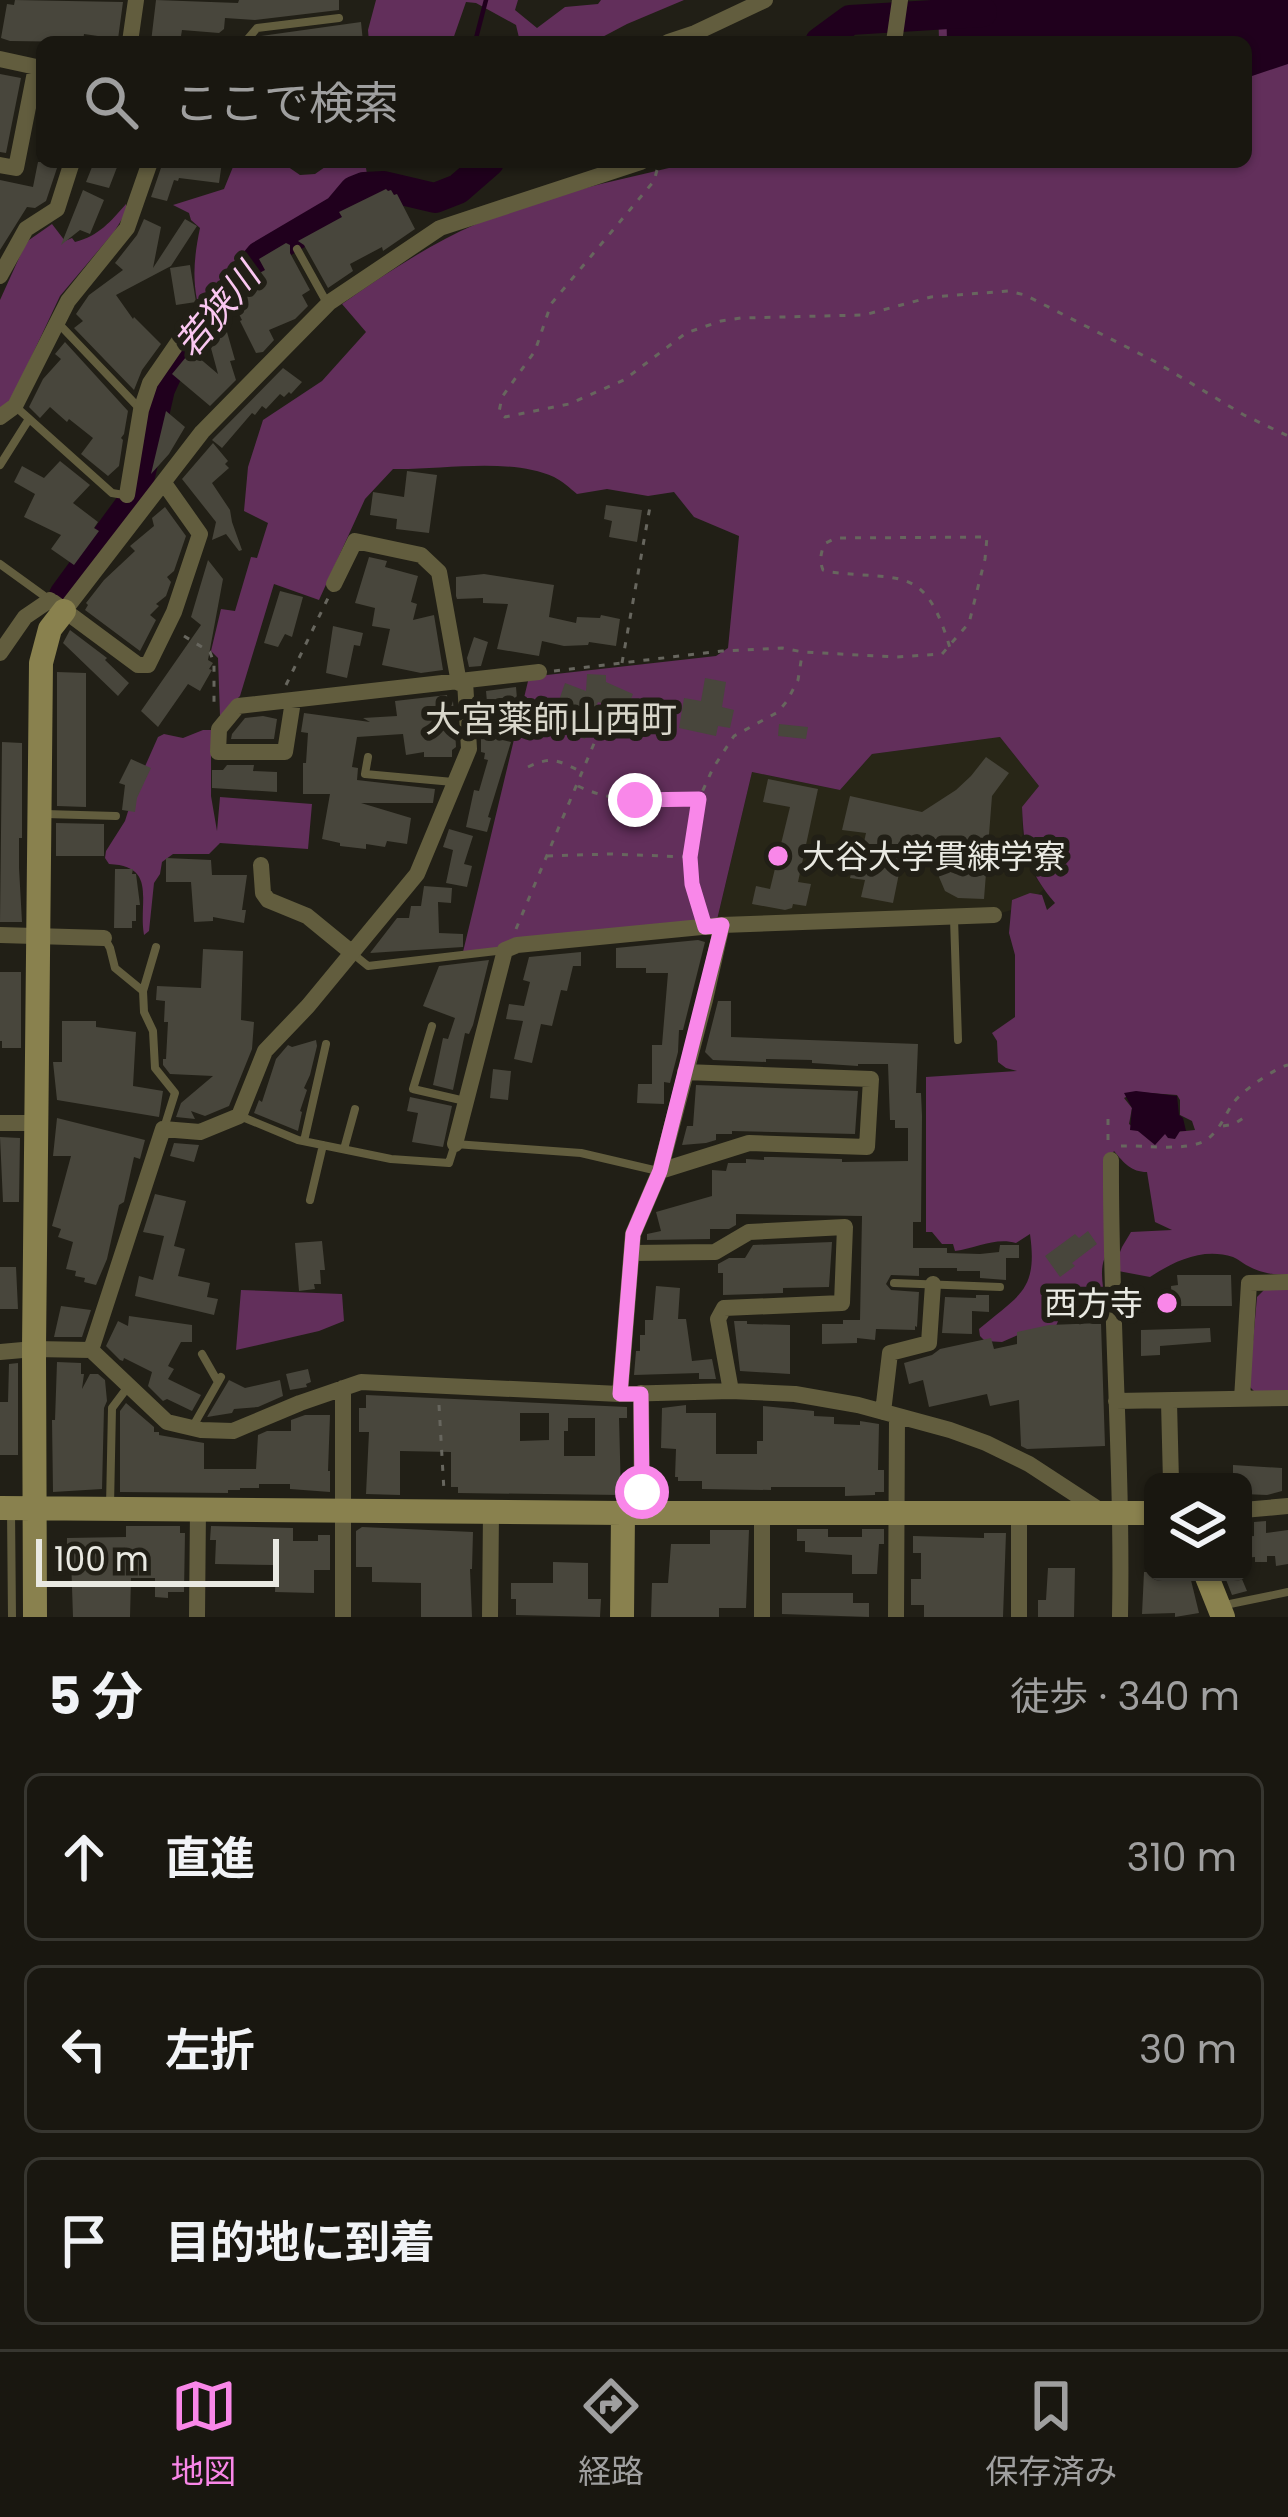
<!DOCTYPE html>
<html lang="ja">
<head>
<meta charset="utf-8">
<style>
  :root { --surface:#191710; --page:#222019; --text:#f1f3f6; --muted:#9f9f9f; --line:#373630; --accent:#f987e9 }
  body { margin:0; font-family:Poppins,"Noto Sans JP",sans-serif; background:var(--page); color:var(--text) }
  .controls { position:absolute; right:36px; bottom:36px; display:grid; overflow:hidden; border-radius:18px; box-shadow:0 3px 9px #0004 }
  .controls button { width:108px; height:108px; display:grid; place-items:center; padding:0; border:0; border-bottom:3px solid var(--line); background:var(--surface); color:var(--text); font:60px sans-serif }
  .scale { position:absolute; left:36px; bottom:30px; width:243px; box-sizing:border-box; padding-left:12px; border:6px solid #e9e9e2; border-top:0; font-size:33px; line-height:42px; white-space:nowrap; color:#e9e9e2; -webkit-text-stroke:9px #211f16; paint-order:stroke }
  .stop { position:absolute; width:36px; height:36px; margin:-27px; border:9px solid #f987e9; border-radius:50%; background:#fff }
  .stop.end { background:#f987e9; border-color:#fff; box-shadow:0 3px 12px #0008 }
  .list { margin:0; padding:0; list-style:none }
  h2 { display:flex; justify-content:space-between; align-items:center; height:156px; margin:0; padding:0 48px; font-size:51px }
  h2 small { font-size:39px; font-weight:400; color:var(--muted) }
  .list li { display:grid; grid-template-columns:78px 1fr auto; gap:36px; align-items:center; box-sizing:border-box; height:168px; margin:0 24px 24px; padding:0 24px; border:3px solid var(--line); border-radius:18px }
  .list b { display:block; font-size:45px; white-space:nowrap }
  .list em { font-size:39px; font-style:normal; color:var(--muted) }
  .icon { flex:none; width:66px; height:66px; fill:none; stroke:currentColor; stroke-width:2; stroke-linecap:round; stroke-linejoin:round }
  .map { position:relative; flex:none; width:1288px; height:1617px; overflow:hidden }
  .search { position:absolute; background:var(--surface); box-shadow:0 3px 9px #0004; left:36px; right:36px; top:36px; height:132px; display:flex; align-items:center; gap:30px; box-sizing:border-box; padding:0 42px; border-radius:18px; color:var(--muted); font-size:45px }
  .sheet { height:732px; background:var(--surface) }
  nav { display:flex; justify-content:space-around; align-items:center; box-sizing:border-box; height:168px; border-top:3px solid var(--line); background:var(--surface); font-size:33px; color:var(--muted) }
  nav a { display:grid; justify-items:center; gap:6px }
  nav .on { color:var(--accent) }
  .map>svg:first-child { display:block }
  .built { fill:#282617 }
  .green { fill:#622f5b; fill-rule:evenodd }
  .water { fill:#20001d }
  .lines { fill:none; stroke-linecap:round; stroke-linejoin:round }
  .stream { stroke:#20001d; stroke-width:4.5 }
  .river { stroke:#20001d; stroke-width:30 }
  .building { fill:#48463c; fill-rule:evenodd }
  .path { stroke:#67665e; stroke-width:3; stroke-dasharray:6 9; stroke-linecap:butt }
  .lane { stroke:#625d3e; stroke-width:8 }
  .street { stroke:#625d3e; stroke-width:16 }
  .secondary { stroke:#89814e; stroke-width:24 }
  .route { stroke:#f987e9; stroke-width:15 }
  .poi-dot { fill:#f987e9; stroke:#211f16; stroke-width:4.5 }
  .labels { text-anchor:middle; stroke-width:12; stroke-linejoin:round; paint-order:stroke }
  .poi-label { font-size:33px; fill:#e9e9e2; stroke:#211f16; text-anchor:start }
  .water-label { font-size:36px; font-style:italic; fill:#fac7f1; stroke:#211f16 }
  .neighbourhood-label { font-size:36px; fill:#d8d6ca; stroke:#211f16 }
</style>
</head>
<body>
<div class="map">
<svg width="1288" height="1617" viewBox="0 0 1288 1617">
  <rect width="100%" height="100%" fill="#211f16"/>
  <!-- built -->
  <path class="built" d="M1000,737L1039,786L1022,809L1023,845L1031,871L1044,889L1026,906L994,915L716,924L752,772L840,790L872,754Z"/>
  <!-- green -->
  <path class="green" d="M376,0H518L515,10L537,28L565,7L598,4L601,0H684L627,24L593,42H520L516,25L476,3L466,2L452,42H369L368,30Z
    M938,0H1288V1275C1275,1275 1261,1273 1250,1267C1247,1266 1236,1258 1233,1257C1203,1247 1174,1261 1150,1277L1113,1270L1122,1247L1131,1232L1172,1230L1155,1222L1147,1172C1131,1172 1124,1163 1114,1151L1109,1159L1111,1247C1098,1263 1102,1280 1105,1300L1099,1306C1069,1294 1065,1304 1054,1331L1025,1332L1002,1342L985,1341L980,1336L979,1329C1019,1295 1038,1291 1030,1234L1016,1243C996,1237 976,1248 955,1251L953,1244H942L932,1232H926V1077L1017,1071L1006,1068L998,1062L997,1041L992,1033L1015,1017V955L1009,933L1012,900L1030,893L1042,895L1047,910L1055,903C1027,870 1024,850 1022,807L1039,786L1000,737L872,754L840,790L752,772L716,924L463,952L529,677L716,656L728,648L739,536L694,517L674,492L648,496L607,489L577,494C570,488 562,481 554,477C509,457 441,470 393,469L365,499L319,600L274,584L240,696L220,716L218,658L211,651L221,609L235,611L251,557L257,558L268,523L244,511L248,467L263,420L322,381L366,332L342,304C375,281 409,258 445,239C521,199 611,182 694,162H1246V42H939ZM1136,1092L1177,1095L1180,1100V1115L1192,1121L1195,1130L1166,1133L1159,1138L1138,1131L1129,1124L1132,1108L1124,1098Z
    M235,162H281L300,175L315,174L325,167L334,168L337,162H365L368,180L348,193L336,207L301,228L296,244C276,251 258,258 243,273C231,285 223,302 206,307L197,300C192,275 195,252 200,228L191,220L189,213L173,205L224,189Z
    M126,204L127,211L114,232L60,296L11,400L0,408V300L24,247L29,240L52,224L65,241L72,238L75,242C99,236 111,221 126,204Z
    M203,730H211V796L217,831L220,797L312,804L308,849L220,843L209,854H173L162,862L160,874L154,883L149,931L144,935C138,902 158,866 109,864L105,858L106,851L125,821L135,789L158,737L164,734L183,738Z
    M1288,1288V1391L1255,1392L1249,1386L1257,1297L1265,1289Z
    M241,1290L342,1294L344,1321L319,1331L236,1350Z"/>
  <!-- water -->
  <path class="water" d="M946,0H1288V64L1252,76L1246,89V42H947Z
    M1136,1091L1177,1096L1179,1115L1183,1118L1186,1131H1180L1175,1139L1168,1138L1165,1134L1155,1145L1138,1131L1130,1130L1132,1108L1124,1093Z"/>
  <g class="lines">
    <!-- stream -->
    <path class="stream" d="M475,42L486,0
      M471,162L478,173"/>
    <!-- river -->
    <path class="river" d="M820,42L850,20L982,12
      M64,595L135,498L160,389L171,365L260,256L338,210L354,191L364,187L384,186L435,198L458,189L489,162"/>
  </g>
  <!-- building -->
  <path class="building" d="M15,0L123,2L118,39L84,34L83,42L10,41L1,38L7,4L14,5Z
    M156,0L238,3L239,0H339V10L255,20L225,18L224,29L219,33L182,30L180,42H151Z
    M361,22L363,42H258L261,36Z
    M0,74L21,78L6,153L0,152Z
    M38,162H59L46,201L35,208L27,207L0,250V180L33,187Z
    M94,162H119L109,188L86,182Z
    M163,162H222L219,183L179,178L178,181L174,180L167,201L151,197Z
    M386,189L388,191L391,190L394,195L397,194L415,229L383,251L382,247L350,264L353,271L328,288L304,245L298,241L342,217L339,212Z
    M83,190L104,200L90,234L80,230L61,245Z
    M144,219L161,227L153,268L185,219L197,226L171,266L116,295L133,319L134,317L161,344L142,370L134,390L74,328L83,321L76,314L89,295L123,270L115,263L137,235Z
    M286,243L290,245V253L310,290L302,295L308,306L295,319L269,330L274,340L263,352L256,353L240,321L242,320L237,310L246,304L238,290L245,286L243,282L265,270L259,259Z
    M190,265L196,302L176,305L170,268Z
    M227,332L235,360L230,361L236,380L210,406L172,374L191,351L218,374L208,337Z
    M65,342L128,411L124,434L121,438L123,440L119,466L108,476L81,454L93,438L69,419L67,422L50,407L40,418L29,407L43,379L61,359L55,354Z
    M283,368L302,382L291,394L289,392L284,397L280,394L266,409L262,406L255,415L252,413L222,448L212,440Z
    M166,411L185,427L169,454L151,474Z
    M213,443L228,461L225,464L229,468L212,483L230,510L232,522L242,550L239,551L226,534L212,540L216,522L182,479Z
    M60,461L90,485L73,503L98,522L94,528L99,531L74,565L51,549L61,535L24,517L35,494L14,482L22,466L44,478Z
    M407,471L437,475L429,533L396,529L397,519L370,515L373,492L404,497Z
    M606,505L642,510L637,542L609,537L612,521L604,519Z
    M165,507L186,536L174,571L167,577L171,582L166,596L156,604L159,606L150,615L156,620L140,651L85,610L88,605L86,603L104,580L135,551L130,546L154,526L152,518Z
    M369,557L387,561L385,567L418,576L411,602L417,604L413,620L434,615L443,670L421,673L382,665L390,629L372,626L375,608L355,603Z
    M208,560L223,579L208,660L213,663L209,669L212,670L200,691L188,684L158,727L141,711L201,625L191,617Z
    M484,574L554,585L549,617L576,623L577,617L600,618L601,615L620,619L616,646L589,642L588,645L564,646L542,641L539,656L497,649L508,604L483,603V598L457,599L456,596V577Z
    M280,591L303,597L292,637L285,634L278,647L264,643Z
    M333,626L363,633L360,646L354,645L347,678L326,673Z
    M70,630L107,658L105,660L129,683L118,696L63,643Z
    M474,637L488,642L481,666L469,667L467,658Z
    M57,672L86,673V807L57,806Z
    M587,674L606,675V682L633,694L625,713L598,702L585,739L564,732L571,710L557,706L565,683L586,691Z
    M705,678L726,682L722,707L734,710L730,728L718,726L716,736L679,728L684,698L701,701Z
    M516,687L518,711H513L514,722L489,724L486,691Z
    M447,695L449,713L453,701L455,728H450L455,729L456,747L452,750V757H424V752L406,755L403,734L357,737L352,767L358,768L357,780L435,789L433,803H361L411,818L407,844L387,841L385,847L366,844V849L340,846V843L322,839L330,794H303V763H306L308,733L301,732L304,713L370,722L363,718L397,716L395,701Z
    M263,716L277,719L274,739H231L232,734L245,718Z
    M779,724L808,727L806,739L778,736Z
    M481,735L511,742L488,817L491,818L487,832L466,827L474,790L479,791L488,760L484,759L485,753L481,752Z
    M2,742L22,743V838H19V868L22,922H0Z
    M986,757L1009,773L992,796L984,899L958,898L945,891L939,877L943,837L904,849L893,903L861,897L865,880L850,878L853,864L859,865L866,833L842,830L850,796L922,812L956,790L971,776Z
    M131,759L151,768L137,798L135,812L122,810L125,785L119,783Z
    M227,765H254L253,771L277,772V792L212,788V770H223Z
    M768,779L818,789L798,882L811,884L806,906L793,904L792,908L785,910L752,904L756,886L770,889L790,807L763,802Z
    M56,823L104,824V856H56Z
    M449,829L473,836L464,864L472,866L467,887L446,883L453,850L443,847Z
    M166,858L211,860L212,875H247L242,910H246L244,923L213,917V921L194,922L191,882H166Z
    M115,869H133L132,874H136L140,905H136V921H132V928H114Z
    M424,886L452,888L451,903L438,902L439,933L463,934V947L370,953L397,918H409L411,906H421Z
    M698,940L705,942L683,1030H679L678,1052L670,1083L664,1082V1104L637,1103L638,1084H652V1045H662L668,973H646V968H616V948Z
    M203,949L243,951L241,1020L254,1022L252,1049L229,1106L205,1116L191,1111L195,1119L176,1117L181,1103L213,1076L170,1074L163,1065V1059H166L168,1022H164L165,1001L156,1000L157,986L201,988Z
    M581,952V966H573L567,991L561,990L552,1026L541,1024L532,1063L514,1059L523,1021L506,1019L509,1004L524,1006L530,982L523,980L529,957Z
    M489,960L473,1025L469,1034L465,1033L453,1090L433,1085L443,1038L448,1039L455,1018L423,1006L439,966Z
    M0,972H21V1048H2V1041H0Z
    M718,1001H731V1037L918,1044L916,1093H921L922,1116L921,1222H913V1248H947V1253L980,1254L999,1252L1000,1245H1019V1258H1006V1280L980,1278V1271H957V1268H919V1276L891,1275L886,1284L891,1290L919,1292L917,1327L915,1326V1330L876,1329L875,1340L857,1338V1343L822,1344V1324H843V1320H860L862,1216L736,1214V1225L729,1229H710V1239L647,1240V1234L661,1231L656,1212L712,1196V1170L726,1171L728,1163H746V1159L764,1160V1157H773L842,1159V1162L908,1161V1128H895V1120H890L888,1064H858V1066L812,1063V1060L766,1059V1062L713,1060L705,1052Z
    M62,1021H96V1027L136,1032L133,1086L163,1091L159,1117L57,1100L53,1062H62Z
    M316,1040L317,1046L310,1075L304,1088L307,1090L300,1111L302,1112L298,1131L254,1113L259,1100L262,1102L276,1059L288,1045L292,1047Z
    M493,1069L511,1071L508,1100L490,1098Z
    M696,1085L858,1091L855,1134L732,1131V1134H716V1140L706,1143L682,1145L687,1126H693Z
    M410,1097L452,1106L443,1147L412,1142L418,1113L407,1111Z
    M57,1118L145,1140L140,1159L134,1157L124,1202L119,1205L107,1259L96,1285L84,1282L85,1278L75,1276L76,1271L66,1269L73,1242L58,1237L61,1229L52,1226L71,1156H53Z
    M0,1137L20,1138L19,1202H3Z
    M174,1143L199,1145L194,1162L170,1156Z
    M155,1194L186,1201L174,1246L185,1249L178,1276L210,1283L207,1297L218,1299L214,1315L135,1296L139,1276L153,1280L164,1236L143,1232Z
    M1088,1231L1097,1244L1072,1263L1075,1266L1060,1277L1045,1256L1075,1234L1079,1238Z
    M322,1241L325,1270H320L321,1284H314L315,1289L299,1291L295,1243Z
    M832,1242L829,1287L783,1288V1293L723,1295V1273H718V1264L729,1258H745L753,1245Z
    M0,1267H16L18,1309H0Z
    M1177,1275H1231L1232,1306H1172L1171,1286L1178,1285Z
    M656,1286L680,1288L678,1319H686L692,1361L712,1359L716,1379H699V1373L634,1375L636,1351H640V1335H645V1320H653Z
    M976,1295H989V1312L972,1311V1334L942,1333L945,1297L976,1298Z
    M61,1306L91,1310L82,1337H54Z
    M129,1316L192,1325V1342H181L168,1366L174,1369L168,1379L201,1395L192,1411L167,1399L163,1401L148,1386L152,1372L124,1358L123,1361L120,1360L106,1346L118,1321L128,1326Z
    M734,1321H747V1324L790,1325V1374L740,1371Z
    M1101,1323L1105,1446L1027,1449L1021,1446L1019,1400L990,1406L987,1394L929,1407L923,1380L909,1384L904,1363L932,1355L940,1349L991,1338L994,1349L1017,1344V1332L1049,1325Z
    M1210,1328L1211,1342L1160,1346V1355L1141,1356V1330Z
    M57,1362L81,1363V1374H84L82,1389L90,1374H98L105,1380L107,1401L104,1408L102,1489L53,1492L52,1420H55Z
    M18,1363V1455H0V1402H8L9,1364Z
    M308,1369L311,1382L306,1384L307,1387L290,1390L286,1374Z
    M229,1380L245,1388L280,1380L283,1396L258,1407L234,1409L232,1413L207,1417Z
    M366,1395L627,1407V1418H619L621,1495L458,1493V1487H451V1452L400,1451V1495L366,1494L369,1432H359V1408H366ZM520,1413H549V1440L520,1441ZM568,1418H595V1456H564V1431H568Z
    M126,1403L154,1427V1432H159V1435L204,1443V1469H256L258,1435L267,1431H291V1420L305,1415H330L328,1471H330V1492L290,1489V1484H259V1488H240V1490H228V1493L120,1492V1411Z
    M686,1405V1413H716V1454H757V1441H763V1406L814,1411V1416L834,1417V1424L860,1425V1421L879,1424L878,1470H884V1492H875V1495L845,1496V1487H771V1490L702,1489V1481H678V1477H675L676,1449L661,1448L662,1408Z
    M1233,1465L1282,1468V1491L1267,1495L1243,1494V1482H1233Z
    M1266,1521V1533L1288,1530V1564L1276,1566L1275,1556H1267V1562H1255V1557L1243,1558V1537L1254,1536V1522Z
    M126,1526H180V1533H185L184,1592H168V1598L155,1597V1578H131L130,1617H73L71,1557H67V1538L126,1537Z
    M211,1526L293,1528V1541H318V1535H330V1570H314V1593L275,1592L276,1565L215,1564L216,1540H210Z
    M362,1527L473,1532L472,1569H470L472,1617H421V1583L372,1582V1567H356V1531Z
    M797,1529H828V1537H862V1529H884V1544H879L877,1574H852V1555L805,1552V1541H797Z
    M710,1530H749L746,1608H719V1617H651L652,1583H668L671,1544H710Z
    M984,1533H1006L1003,1617H924V1605H911V1579H921V1553H913V1536L984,1538Z
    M553,1562L588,1563V1599H601L600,1617L516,1615V1599H511V1583H553Z
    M1048,1568H1075L1074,1617H1038V1600H1046Z
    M1144,1572H1189L1199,1613L1175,1617V1613L1142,1614Z
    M1223,1572H1239L1247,1591L1232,1595Z
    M782,1593H853V1603H869V1617L782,1614Z"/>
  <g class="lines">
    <!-- path -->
    <path class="path" d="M657,170L654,181L551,304L535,351L502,397L499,412L505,417L569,404L624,380L686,333L721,321L741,318L864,315L931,297L1008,291L1025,295L1154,361L1244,415L1288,436
      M184,636L210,652L214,663V707
      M622,663L651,501
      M554,671L722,651L782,648L803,652L896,657L942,654L969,623L985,559L987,537L836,538L824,544C821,554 819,560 823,570L830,572C903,581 925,564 950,648
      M286,685L329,596
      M528,767C551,756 557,760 580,771
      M578,786C615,804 656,801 697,799
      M547,856L610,854L688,857
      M700,908L693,884L690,857L699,799L713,768L734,736L778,712L787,701L798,680L802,655
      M516,929L606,715
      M1108,1119V1146
      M1223,1126L1234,1124L1248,1115
      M1121,1146C1144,1145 1187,1152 1206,1140C1220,1131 1225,1114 1234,1102C1242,1091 1275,1068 1288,1065
      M439,1405L444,1491"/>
    <!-- lane -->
    <path class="lane" d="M245,42L257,28L339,18
      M297,249L327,303
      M59,324L140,409
      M16,407L112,493L124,495
      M0,465L29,419
      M0,564L47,598
      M368,757L365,774L453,782
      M45,814L116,816
      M954,918L958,1040
      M105,939L110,948L115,968L143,991
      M156,947L143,991L144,1012L153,1031L155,1068L175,1093L164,1128
      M352,953L368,966L505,950
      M432,1026L413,1089L465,1101
      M240,1116L298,1140L391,1159L449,1163L455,1144L581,1153L658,1171
      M304,1141L326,1044
      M344,1149L355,1109
      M310,1200L323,1145
      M894,1283L1000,1287
      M202,1354L218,1382
      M192,1428L221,1377
      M110,1506L112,1408L127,1388
      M11,1511L12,1617
      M1225,1605L1288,1592"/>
    <!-- street -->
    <path class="street" d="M130,42L136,0
      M668,42L695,33L765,0
      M894,42L900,0
      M0,59L41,68
      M0,165L16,168L36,67
      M0,276L26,229L57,209L72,162
      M0,417L15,406L68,301L127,228L150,162
      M127,495L141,410L150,383L190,325
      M334,584L355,541L421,555L439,572L459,683
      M53,602L138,665H148L174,612L200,534L164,483
      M64,611L202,432L330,302L440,228L641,162
      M0,653L25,617L50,600
      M293,701L285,752H218L219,729L238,706L539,672
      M261,865L263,893L268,900L307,916L351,952
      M0,935L104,938
      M0,1123H36
      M455,1144L505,950L517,945L722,925L994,915
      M1111,1160C1110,1312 1123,1465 1120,1617
      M660,1171L749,1143L867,1147L871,1079L685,1072
      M632,1253L715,1252L749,1232L845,1227L842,1303L724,1308L718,1319L731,1391
      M91,1350L163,1129L200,1132L239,1116L265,1051L308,1006L417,874L469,749L465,681
      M0,1352L34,1349L91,1350L167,1422L201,1430L233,1431L300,1403L361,1382L620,1394L731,1391L795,1394L858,1405L950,1430L986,1443L1029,1464L1104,1513
      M641,1393L642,1511
      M620,1394L633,1234L660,1171L705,1000L722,925
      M1242,1399L1249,1283L1288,1282
      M1116,1401L1288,1398
      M1169,1402L1171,1482
      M883,1412L890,1353L929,1343L933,1284
      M1243,1510L1288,1506
      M1019,1511V1617
      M197,1617L198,1508
      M343,1617V1388
      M490,1617L491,1511
      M762,1617V1511
      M896,1617L897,1417"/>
    <!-- secondary -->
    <path class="secondary" d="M0,1508L623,1513H1153
      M1205,1572L1223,1617
      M35,1617L34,1349L41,663L50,629L64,611
      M622,1617L623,1513"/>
  </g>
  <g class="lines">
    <!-- route -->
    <path class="route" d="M635,800L699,799L690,857L692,884L705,927L722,925L660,1171L633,1234L620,1394H641L642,1492"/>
  </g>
  <!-- markers -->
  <g class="poi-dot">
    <circle cx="778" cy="856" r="12"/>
    <circle cx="1167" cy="1303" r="12"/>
  </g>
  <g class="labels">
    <!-- poi labels -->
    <g class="poi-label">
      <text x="802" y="868">大谷大学貫練学寮</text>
      <text x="1143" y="1315" text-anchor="end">西方寺</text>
    </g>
    <!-- water labels -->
    <g class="water-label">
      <text transform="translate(217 310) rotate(-50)" y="13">若狭川</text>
    </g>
    <!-- neighbourhood labels -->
    <g class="neighbourhood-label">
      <text x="551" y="732">大宮薬師山西町</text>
    </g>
  </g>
</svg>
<div class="controls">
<button><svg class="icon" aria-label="layers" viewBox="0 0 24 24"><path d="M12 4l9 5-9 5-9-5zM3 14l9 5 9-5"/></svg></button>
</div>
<div class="scale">100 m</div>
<div class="stop" style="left:642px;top:1492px"></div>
<div class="stop end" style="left:635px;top:800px"></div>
<div class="search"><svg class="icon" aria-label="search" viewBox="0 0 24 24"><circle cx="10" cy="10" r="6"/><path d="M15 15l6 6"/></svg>ここで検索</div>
</div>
<section class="sheet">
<h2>5 分<small>徒歩 · 340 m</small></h2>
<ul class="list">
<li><svg class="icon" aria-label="ahead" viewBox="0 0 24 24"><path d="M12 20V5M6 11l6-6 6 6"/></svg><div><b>直進</b></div><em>310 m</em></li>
<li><svg class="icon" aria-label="left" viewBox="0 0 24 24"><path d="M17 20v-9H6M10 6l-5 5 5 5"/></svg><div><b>左折</b></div><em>30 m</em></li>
<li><svg class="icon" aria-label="arrive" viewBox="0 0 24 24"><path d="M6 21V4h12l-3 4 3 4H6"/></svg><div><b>目的地に到着</b></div></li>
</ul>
</section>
<nav>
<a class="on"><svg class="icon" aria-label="map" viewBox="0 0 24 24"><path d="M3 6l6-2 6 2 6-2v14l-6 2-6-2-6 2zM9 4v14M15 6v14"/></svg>地図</a>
<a><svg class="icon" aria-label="directions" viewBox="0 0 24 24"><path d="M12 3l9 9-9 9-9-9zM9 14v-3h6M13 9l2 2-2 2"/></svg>経路</a>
<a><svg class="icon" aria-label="saved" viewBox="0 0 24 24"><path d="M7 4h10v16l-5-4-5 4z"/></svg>保存済み</a>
</nav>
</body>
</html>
